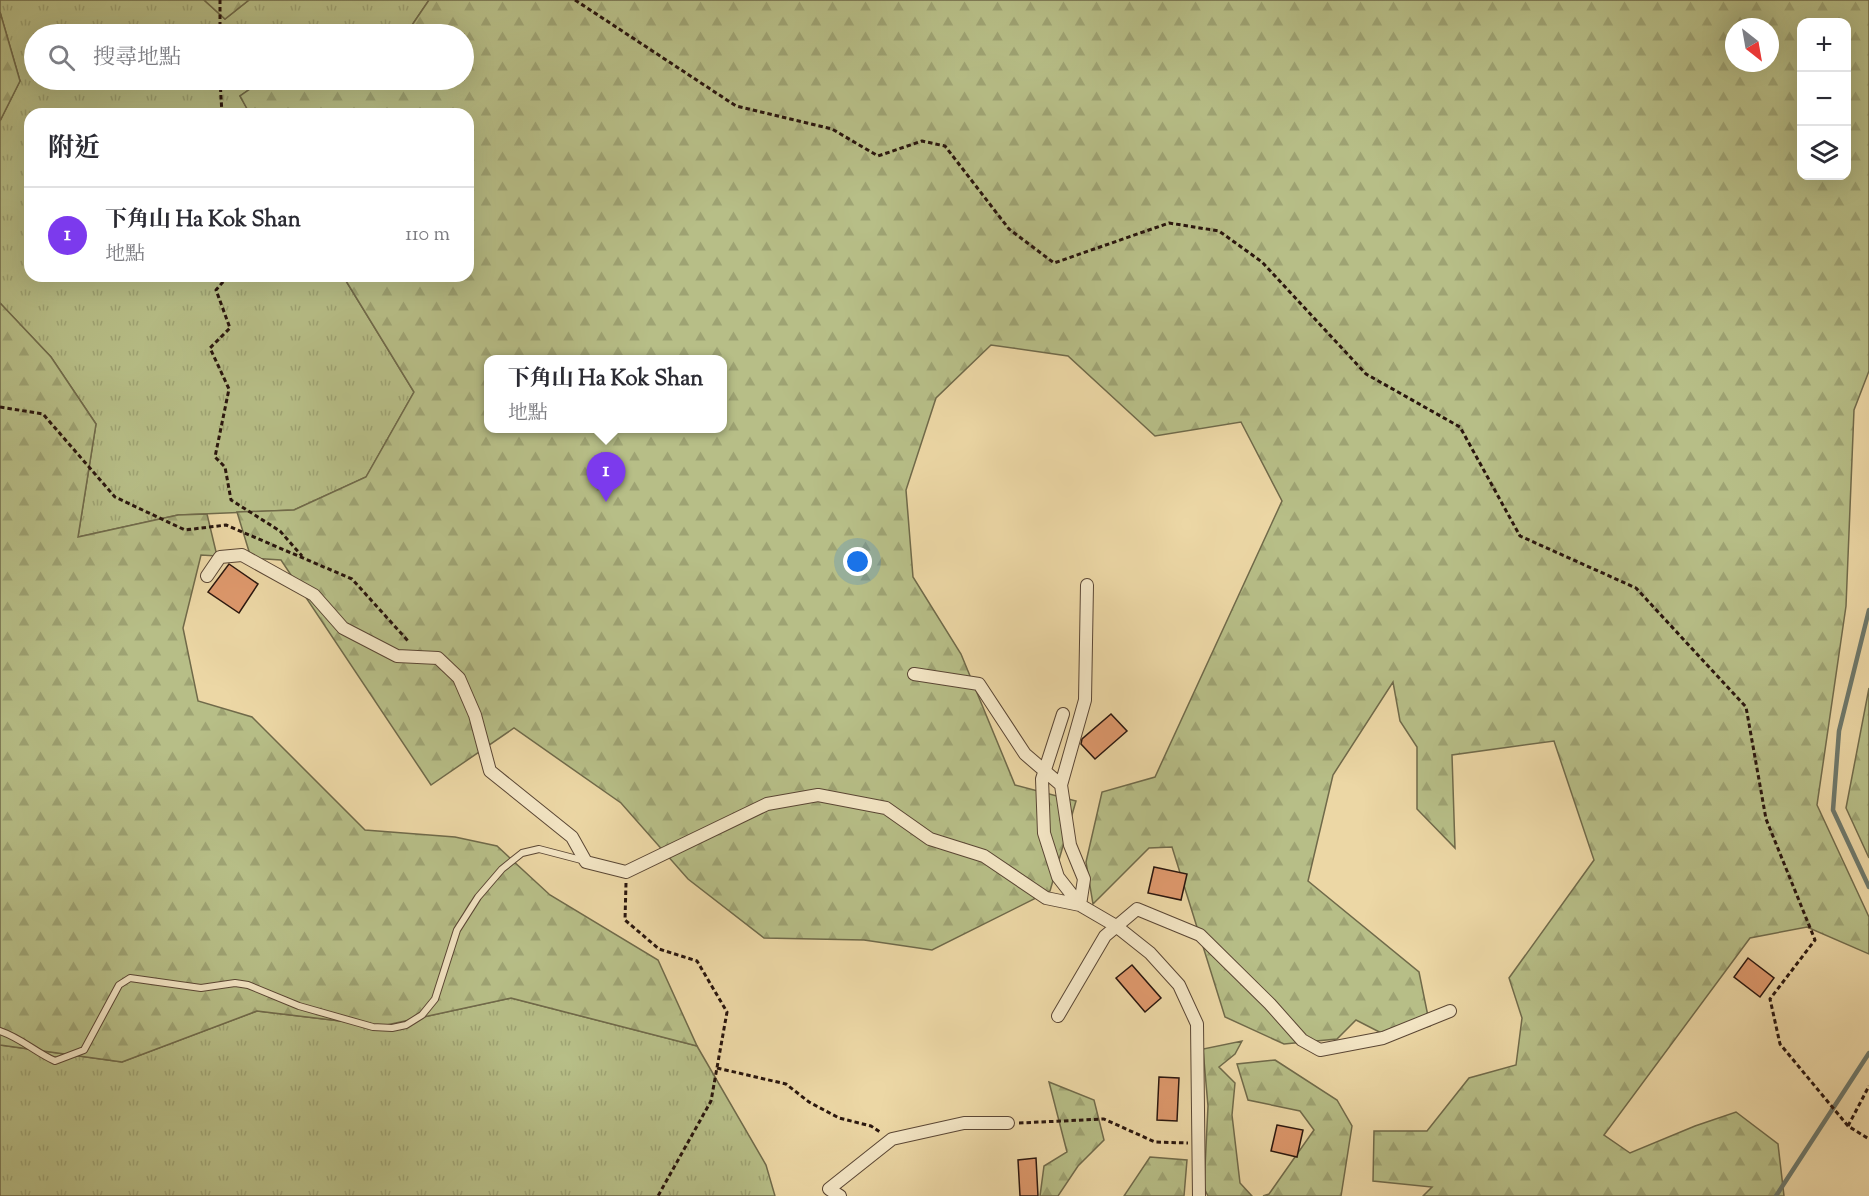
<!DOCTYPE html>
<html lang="zh-TW">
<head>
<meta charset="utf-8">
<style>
  :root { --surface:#fff; --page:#f2f2f3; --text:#2b2b33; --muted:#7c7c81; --line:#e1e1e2; --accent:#7c3aed }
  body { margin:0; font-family:"Sorts Mill Goudy","Noto Serif TC",serif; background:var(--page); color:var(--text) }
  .controls { position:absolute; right:18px; top:18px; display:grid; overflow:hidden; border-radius:12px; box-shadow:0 6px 24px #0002 }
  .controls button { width:54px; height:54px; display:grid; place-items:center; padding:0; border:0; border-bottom:2px solid var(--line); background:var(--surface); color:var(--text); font:30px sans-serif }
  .compass { position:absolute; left:1725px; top:18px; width:54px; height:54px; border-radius:50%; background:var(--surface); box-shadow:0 6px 24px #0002; rotate:149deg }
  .you { position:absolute; left:858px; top:562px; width:21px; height:21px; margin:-15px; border:4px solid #fff; border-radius:50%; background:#1a73e8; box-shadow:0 0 0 9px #1a73e833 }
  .badge { display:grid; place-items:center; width:39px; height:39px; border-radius:50%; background:var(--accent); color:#fff; font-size:20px; font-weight:700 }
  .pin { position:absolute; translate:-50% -50px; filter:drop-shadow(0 2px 3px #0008) }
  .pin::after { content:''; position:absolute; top:32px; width:21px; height:18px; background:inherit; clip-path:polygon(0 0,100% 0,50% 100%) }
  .popup { position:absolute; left:484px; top:355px; width:243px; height:78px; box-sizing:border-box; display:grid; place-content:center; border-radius:12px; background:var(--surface); filter:drop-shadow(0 2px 4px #0005); font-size:20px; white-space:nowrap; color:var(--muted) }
  .popup b { font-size:22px; color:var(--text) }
  .popup::after { content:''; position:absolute; left:50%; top:100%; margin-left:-12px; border:12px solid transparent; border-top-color:var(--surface) }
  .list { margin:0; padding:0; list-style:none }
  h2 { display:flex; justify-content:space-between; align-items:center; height:78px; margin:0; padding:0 24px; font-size:26px }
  h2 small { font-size:20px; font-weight:400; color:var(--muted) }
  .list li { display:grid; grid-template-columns:39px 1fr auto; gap:18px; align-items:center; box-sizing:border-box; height:96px; padding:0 24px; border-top:2px solid var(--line) }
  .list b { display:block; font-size:22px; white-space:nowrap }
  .list p { margin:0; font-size:20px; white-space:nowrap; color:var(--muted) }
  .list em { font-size:20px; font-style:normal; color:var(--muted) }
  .icon { flex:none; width:33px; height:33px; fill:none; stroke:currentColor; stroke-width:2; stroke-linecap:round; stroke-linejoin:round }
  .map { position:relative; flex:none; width:1869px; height:1196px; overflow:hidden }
  .search { position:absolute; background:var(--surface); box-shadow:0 6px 24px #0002; left:24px; top:24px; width:450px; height:66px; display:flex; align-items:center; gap:15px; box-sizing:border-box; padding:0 21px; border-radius:33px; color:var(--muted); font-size:22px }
  .panel { position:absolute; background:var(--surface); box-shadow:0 6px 24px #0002; left:24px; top:108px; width:450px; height:174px; border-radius:18px }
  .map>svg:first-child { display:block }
  .grass { fill:url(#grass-tufts); stroke:#706a4a; stroke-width:1.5 }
  .forest { fill:url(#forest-firs); stroke:#706a4a; stroke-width:1.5; fill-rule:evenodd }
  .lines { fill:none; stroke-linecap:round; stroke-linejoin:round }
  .stream { stroke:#6d786b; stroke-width:4.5 }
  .building { fill:#de986c; stroke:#2a160e; stroke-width:1.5 }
  .service-casing { stroke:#5a4634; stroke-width:8 }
  .minor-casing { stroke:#5a4634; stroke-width:14 }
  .path { stroke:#2a160e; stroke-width:3; stroke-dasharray:4.5 3; stroke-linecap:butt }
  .service { stroke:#f3e5c4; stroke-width:6 }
  .minor { stroke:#f3e5c4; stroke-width:12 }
</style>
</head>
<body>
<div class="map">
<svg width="1869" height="1196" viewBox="0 0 1869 1196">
  <defs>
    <pattern id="grass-tufts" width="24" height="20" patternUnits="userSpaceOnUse" patternTransform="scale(1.5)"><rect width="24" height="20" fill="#b7be87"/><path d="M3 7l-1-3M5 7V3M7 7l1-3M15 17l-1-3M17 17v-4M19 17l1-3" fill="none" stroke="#9ea373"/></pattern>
    <pattern id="forest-firs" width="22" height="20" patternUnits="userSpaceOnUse" patternTransform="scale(1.5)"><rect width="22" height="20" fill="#b7be87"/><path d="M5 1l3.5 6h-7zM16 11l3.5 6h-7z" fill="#9ea373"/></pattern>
  </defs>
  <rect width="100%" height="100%" fill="#ecd7a5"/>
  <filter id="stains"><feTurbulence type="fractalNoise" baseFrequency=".00333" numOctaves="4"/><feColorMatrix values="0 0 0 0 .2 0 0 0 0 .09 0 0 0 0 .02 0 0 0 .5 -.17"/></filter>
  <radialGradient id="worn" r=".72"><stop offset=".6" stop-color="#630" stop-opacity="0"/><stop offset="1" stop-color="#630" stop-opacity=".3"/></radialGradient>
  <!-- grass -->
  <path class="grass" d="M0,0H204L225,19L249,0H429L406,34H34V80H263L240,96L250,114H30V276H343L414,392L366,477L294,510L178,515L78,537L96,424L51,357L0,303V121L20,81L0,12Z
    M511,998L697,1046L766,1165L775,1196H0V1045L122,1062L257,1011L382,1026Z"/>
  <!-- forest -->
  <path class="forest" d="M204,0H249L225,19Z
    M429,0H1869V371L1854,410L1846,606L1817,805L1869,917V954L1807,927L1750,938L1604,1135L1630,1153L1695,1126L1736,1112L1778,1144L1784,1196H1423L1432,1187L1373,1181L1374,1131H1427L1469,1078L1516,1065L1522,1018L1509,978L1594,860L1554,741L1452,755L1455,848L1417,809V747L1400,721L1393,682L1333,775L1308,881L1419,972L1430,1026L1389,1037L1356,1020L1337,1039L1284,1044L1225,1017L1172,847L1149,848L1093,904L1086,862L1102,792L1155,777L1282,501L1241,422L1155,436L1068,356L991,345L936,398L906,490L913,577L961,654L1015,785L1076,801L1050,891L932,950L864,940L764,938L688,879L621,803L514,728L431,785L281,560L251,558L237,512L294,510L366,477L414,392L343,276H468V114H250L240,96L263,80H464V34H406ZM1802,22H1846V176H1802ZM1734,27H1770V63H1734ZM489,360H723V428H489Z
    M0,12L20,81L0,121Z
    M0,303L51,357L96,424L78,537L178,515L207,514L217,556L201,555L183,628L198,701L252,717L365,830L455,837L497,846L550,895L658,960L697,1046L511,998L382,1026L257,1011L122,1062L0,1045Z
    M1869,688V858L1846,808Z
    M1242,1041L1235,1054L1219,1067L1235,1083L1232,1115L1240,1183L1252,1196H1208L1204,1188L1208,1106L1203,1049Z
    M1275,1060L1337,1100L1352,1126L1341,1196H1263L1269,1194L1314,1130L1300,1111L1248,1100L1237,1064Z
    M1049,1082L1094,1100L1104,1140L1078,1166L1058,1196H1040L1044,1166L1067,1152Z
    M1150,1157L1187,1160L1184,1196H1124Z"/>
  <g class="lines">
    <!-- stream -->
    <path class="stream" d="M1869,610L1839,731L1833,810L1869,887
      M1776,1196L1869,1053"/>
  </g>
  <!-- building -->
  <path class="building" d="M229,564L258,584L239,613L208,592Z
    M1111,714L1127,731L1095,759L1081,744L1082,739Z
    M1154,867L1187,874L1181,900L1148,893Z
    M1748,958L1774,978L1760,997L1734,977Z
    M1132,965L1161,998L1145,1012L1116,978Z
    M1159,1077L1179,1078L1177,1121L1157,1120Z
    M1277,1125L1303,1130L1297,1157L1271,1151Z
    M1036,1158L1038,1196H1020L1018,1160Z"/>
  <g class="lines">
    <defs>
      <path id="service" d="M0,1031C21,1038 35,1052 55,1061L84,1050L119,985L130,978L201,988L235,983L248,985L299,1006L373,1027L392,1028L406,1025L422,1015L435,999L457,930L478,897L502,869L522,853L539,849L585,861"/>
      <path id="minor" d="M207,576L220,557L242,555L314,595L343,628L397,656L438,658L459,678L475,715L490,771L572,837L586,862L626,872L767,804L818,795L886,808L930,839L984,856L1046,898L1080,905L1116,926L1150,953L1179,985L1197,1024L1199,1196
        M914,674L979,684L1025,754L1061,785
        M1063,714L1042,779L1044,833L1058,877L1080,905
        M1080,905L1084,879L1070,845L1061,785L1085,700L1087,585
        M1058,1016L1105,936L1137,909L1200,935L1270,1004L1302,1040L1320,1050L1383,1038L1450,1011
        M840,1196L829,1189L892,1139L964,1123H1008"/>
    </defs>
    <!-- service casing -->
    <use href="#service" class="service-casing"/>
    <!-- minor casing -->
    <use href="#minor" class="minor-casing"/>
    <!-- path -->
    <path class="path" d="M575,0L736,106L832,129L878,156L922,141L945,146L1009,229L1054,263L1169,223L1219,231L1262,262L1366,374L1460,427L1520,536L1636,588L1746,707L1766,819L1815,940L1770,999L1780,1044L1848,1126L1869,1139
      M220,34V0
      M220,80L222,114
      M228,276L216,290L230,328L210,348L229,389L215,457L225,467L231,500L280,531L302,556
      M0,407L43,414L115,497L185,530L226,525L352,579L409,642
      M626,883L625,920L659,949L697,961L727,1012L711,1101L658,1196
      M717,1068L786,1084L809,1102L839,1118L871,1126L880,1132
      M1019,1123L1104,1119L1155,1142L1188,1143
      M1848,1126L1869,1086"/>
    <!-- service -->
    <use href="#service" class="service"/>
    <!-- minor -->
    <use href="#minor" class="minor"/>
  </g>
  <rect width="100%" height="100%" filter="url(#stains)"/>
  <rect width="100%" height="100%" fill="url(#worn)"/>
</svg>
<div class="controls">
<button>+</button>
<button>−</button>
<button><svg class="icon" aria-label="layers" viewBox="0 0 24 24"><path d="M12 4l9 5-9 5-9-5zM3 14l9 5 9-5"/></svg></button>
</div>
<svg class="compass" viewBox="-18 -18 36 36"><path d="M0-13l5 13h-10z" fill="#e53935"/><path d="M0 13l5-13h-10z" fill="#7c7c81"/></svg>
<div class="you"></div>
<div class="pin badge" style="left:606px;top:502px">1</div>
<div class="popup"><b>下角山 Ha Kok Shan</b>地點</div>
<div class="search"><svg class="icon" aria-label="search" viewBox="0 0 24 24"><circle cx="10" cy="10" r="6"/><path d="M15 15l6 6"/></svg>搜尋地點</div>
<section class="panel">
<h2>附近<small></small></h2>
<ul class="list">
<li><span class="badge">1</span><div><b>下角山 Ha Kok Shan</b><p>地點</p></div><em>110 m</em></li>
</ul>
</section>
</div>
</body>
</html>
